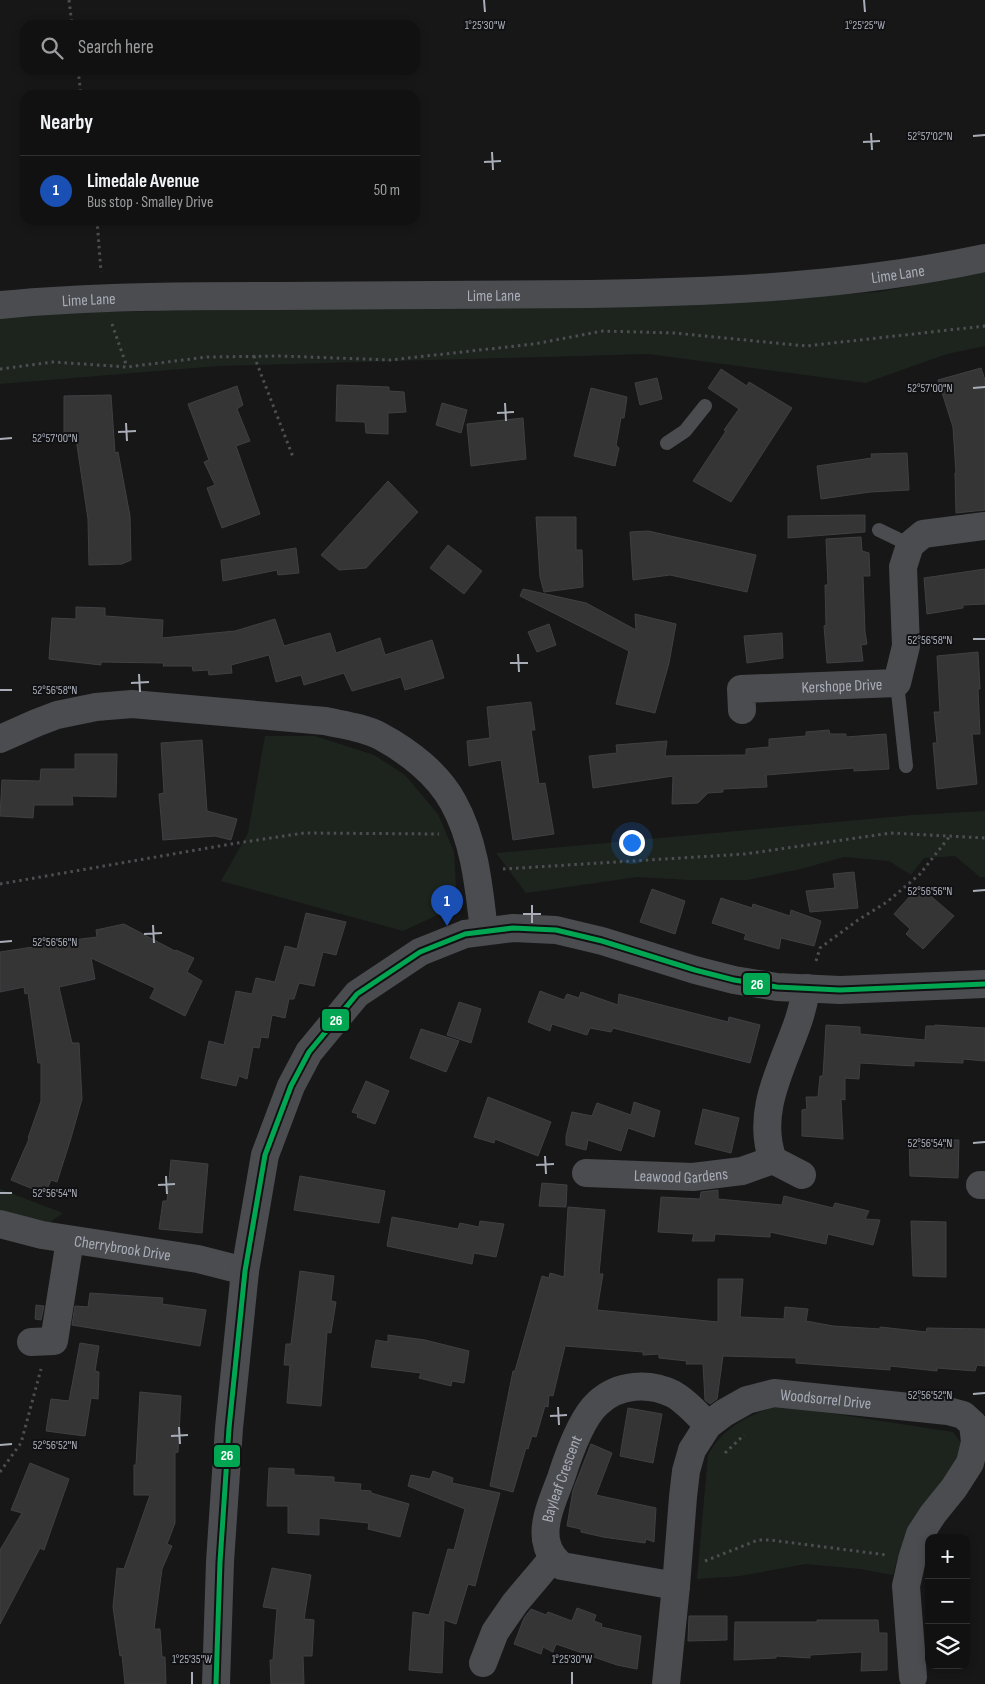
<!DOCTYPE html>
<html lang="en">
<head>
<meta charset="utf-8">
<style>
  :root { --surface:#111; --page:#1a1a1a; --text:#f1f3f6; --muted:#9c9d9f; --line:#303131; --accent:#ea580c }
  body { margin:0; font-family:"Sofia Sans Condensed",sans-serif; background:var(--page); color:var(--text) }
  .controls { position:absolute; right:15px; bottom:15px; display:grid; overflow:hidden; border-radius:10px; box-shadow:0 2px 8px #0003 }
  .controls button { width:45px; height:45px; display:grid; place-items:center; padding:0; border:0; border-bottom:1px solid var(--line); background:var(--surface); color:var(--text); font:25px sans-serif }
  .you { position:absolute; left:631px; top:842px; width:18px; height:18px; margin:-12px; border:4px solid #fff; border-radius:50%; background:#1a73e8; box-shadow:0 0 0 8px #1a73e833 }
  .badge { display:grid; place-items:center; width:32px; height:32px; border-radius:50%; background:var(--accent); color:#fff; font-size:16px; font-weight:700 }
  .pin { position:absolute; translate:-50% -41px; filter:drop-shadow(0 1px 2px #0008) }
  .pin::after { content:''; position:absolute; top:26px; width:18px; height:15px; background:inherit; clip-path:polygon(0 0,100% 0,50% 100%) }
  .list { margin:0; padding:0; list-style:none }
  h2 { display:flex; justify-content:space-between; align-items:center; height:65px; margin:0; padding:0 20px; font-size:21px }
  h2 small { font-size:16px; font-weight:400; color:var(--muted) }
  .list li { display:grid; grid-template-columns:32px 1fr auto; gap:15px; align-items:center; box-sizing:border-box; height:70px; padding:0 20px; border-top:1px solid var(--line) }
  .list b { display:block; font-size:19px; white-space:nowrap }
  .list p { margin:0; font-size:16px; white-space:nowrap; color:var(--muted) }
  .list em { font-size:16px; font-style:normal; color:var(--muted) }
  .icon { flex:none; width:28px; height:28px; fill:none; stroke:currentColor; stroke-width:2; stroke-linecap:round; stroke-linejoin:round }
  .map { position:relative; flex:none; width:985px; height:1684px; overflow:hidden }
  .search { position:absolute; background:var(--surface); box-shadow:0 2px 8px #0003; left:20px; top:20px; width:400px; height:55px; display:flex; align-items:center; gap:12px; box-sizing:border-box; padding:0 18px; border-radius:15px; color:var(--muted); font-size:19px }
  .panel { position:absolute; background:var(--surface); box-shadow:0 2px 8px #0003; left:20px; top:90px; width:400px; height:135px; border-radius:15px }
  .map>svg:first-child { display:block }
  .green { fill:#1d241e }
  .building { fill:#353536; stroke:#3f4043 }
  .lines { fill:none; stroke-linecap:round; stroke-linejoin:round }
  .path { stroke:#4d4e52; stroke-width:3; stroke-dasharray:2.5 4; stroke-linecap:butt }
  .service { stroke:#4b4c50; stroke-width:14 }
  .minor { stroke:#4b4c50; stroke-width:28 }
  .tertiary { stroke:#4b4c50; stroke-width:28 }
  .bus-1-casing { stroke:#111113; stroke-width:9 }
  .bus-1 { stroke:#00a651; stroke-width:5 }
  .ticks { fill:none; stroke:#a8adb8; stroke-width:2 }
  .labels { text-anchor:middle; stroke-width:4; stroke-linejoin:round; paint-order:stroke }
  .street-label { font-size:16px; fill:#a8adb8; stroke:#111113 }
  .ticks-label { font-size:12px; text-anchor:middle; fill:#a8adb8; stroke:#111113; stroke-width:4; stroke-linejoin:round; paint-order:stroke }
  .line-badge { stroke:#111113; stroke-width:2 }
  .badge-label { font-size:14px; text-anchor:middle; font-weight:bold; fill:#fff }
</style>
</head>
<body>
<div class="map">
<svg width="985" height="1684" viewBox="0 0 985 1684">
  <rect width="100%" height="100%" fill="#171717"/>
  <!-- green -->
  <path class="green" d="M985,272V346L947,354L865,383L648,354L217,366L0,384V315L15,313L687,304L879,292Z
    M265,736H315L374,755L405,775L438,814L454,852L456,888L446,911L403,931L221,881L248,833Z
    M985,811V877H980L955,856L924,858L911,875L889,861L844,857L801,869L747,880H689L637,877L526,893L496,853L913,815Z
    M0,1189L63,1213L49,1223L0,1211Z
    M773,1407H790L953,1432L962,1444L960,1455L904,1543L898,1556L893,1575L860,1569L806,1564L740,1576L697,1579L708,1455C724,1427 744,1418 773,1407Z"/>
  <!-- building -->
  <path class="building" d="M981,368L985,380V510L956,513L955,473H956L953,427L938,380Z
    M721,369L747,386L749,382L792,408L731,502L693,481L726,431L724,430L739,409L708,388Z
    M657,378L662,399L640,405L635,383Z
    M337,385L389,387V391L404,392L406,412L388,413V434L366,433L365,422L336,421Z
    M237,386L243,405L237,409L250,441L236,446L260,514L222,528L207,488L215,485L204,462L209,460L188,404Z
    M591,388L627,397L624,418H621L616,445L619,448L615,466L574,456Z
    M111,395L115,453L118,452L130,516L131,560L122,564L89,565L88,519L75,432L64,433V396Z
    M442,403L467,410L461,433L436,425Z
    M523,418L526,459L471,466L467,424Z
    M907,453L909,490L870,492L821,499L817,466L872,458L871,454Z
    M388,481L418,512L366,568L339,570L321,555Z
    M865,515V532L788,538V516Z
    M536,517H576V550H582L583,587L544,592L540,577Z
    M630,532L648,531L756,555L747,592L670,575L633,580Z
    M861,537L862,551L869,553L870,576H863L865,632L867,644L861,645L863,661L827,663L824,626L826,625L825,585H828L826,539Z
    M448,545L482,571L464,594L430,568Z
    M296,548L299,573L278,575L277,570L223,581L221,560Z
    M985,569V604L963,605V608L927,614L924,578Z
    M523,589L586,603L636,630L635,614L676,624L669,663L655,713L616,704L629,651L520,596Z
    M76,607L105,608V616L163,620L162,638L235,631L275,619L284,646L330,633L336,653L380,638L385,655L432,640L444,678L405,690L401,677L352,691L344,673L304,685L301,675L276,682L269,655L231,665L232,673L209,675L208,670L193,671L192,666H163L164,663L101,662V665L49,659L52,618L76,619Z
    M549,624L556,645L537,652L528,632Z
    M782,633L783,658L747,663L744,636Z
    M978,652L980,689H978L980,734H972L977,784L937,789L933,743H937L934,712H940L937,656Z
    M531,702L535,730H531L539,784L545,783L554,834L513,840L501,760L469,766L467,741L490,738L487,707Z
    M829,730L830,734H846V737L886,734L889,769L854,771V768L766,775L767,787L723,789V792L708,793L698,803L672,804L673,776L593,788L589,756L617,753L616,745L667,741L665,756L746,755V749L769,747V739L806,736V732Z
    M202,740L207,811L237,819L231,840L215,836L163,840L159,794L164,793L161,743Z
    M75,754H117L116,797L72,796L73,805H34L33,818L0,816L2,780L40,781L41,769H75Z
    M854,872L858,908L810,912L806,891L835,888L833,874Z
    M919,886L954,916L923,949L906,934L910,929L894,914Z
    M652,889L685,901L675,934L640,922Z
    M721,898L752,908L753,904L790,916L791,910L821,921L814,946L781,938L779,949L744,939L746,934L712,923Z
    M306,913L346,922L336,955L323,952L314,986L299,983L294,999H289L285,1018L272,1015L268,1038L261,1037L259,1048L253,1047L247,1079L239,1076L236,1086L201,1078L209,1041L224,1045L236,991L252,994L256,978L275,982L285,946L297,949Z
    M124,924L175,951L176,950L194,958L187,972L202,981L185,1016L150,998L155,988L91,958L95,979L59,987L72,1043H79L82,1099L71,1138L57,1182L51,1180L45,1194L11,1180L29,1139L28,1138L41,1101V1063H38L28,993L25,994L24,987L0,992V952L33,947V945L97,937L96,930Z
    M540,991L564,1000L567,994L579,998L581,992L618,1005L619,994L728,1022L729,1017L760,1025L750,1063L613,1028L611,1032L590,1028L587,1035L552,1024L550,1031L528,1022Z
    M459,1002L481,1009L471,1043L447,1035Z
    M826,1025L860,1027V1034L925,1040L926,1026H935V1025L985,1028V1061L963,1059V1063L914,1061V1066L860,1063L859,1079L845,1078V1100L841,1099L843,1139L802,1136V1110L807,1109L806,1097H818L820,1076H823Z
    M421,1029L459,1041L446,1072L410,1058Z
    M366,1081L389,1091L375,1124L357,1117L358,1114L352,1112Z
    M488,1097L551,1122L538,1156L495,1139L494,1143L474,1137Z
    M634,1102L660,1111L654,1137L628,1128L621,1151L588,1140L586,1150L566,1145V1136L572,1112L592,1116L597,1103L631,1115Z
    M703,1109L739,1118L731,1153L695,1144Z
    M909,1140H959L958,1178L910,1176Z
    M171,1160L208,1164L202,1233L159,1229L163,1201H167Z
    M300,1176L385,1191L379,1223L294,1210Z
    M542,1183L567,1185L566,1207L539,1206Z
    M718,1190V1199L782,1205L784,1196L833,1208L835,1203L869,1211L865,1219L880,1220L873,1245L828,1234L826,1244L770,1232V1237L715,1234L714,1241H692L694,1234L658,1232L661,1197L700,1199L701,1192Z
    M568,1207L605,1210L599,1274H603L597,1310L718,1322V1279H743L740,1317L784,1319L785,1307L808,1309L806,1321L833,1326L880,1329V1327L926,1332L927,1328L985,1329V1366L977,1365L975,1371L937,1368V1371L890,1366V1370L796,1363V1358L723,1356L717,1399L710,1404L705,1400L703,1364H686L687,1361L659,1358V1354L643,1355V1352L565,1346L553,1396L549,1395L548,1407L545,1406L536,1437L532,1436L528,1449L526,1448L513,1492L490,1486L513,1371H515L542,1276L549,1278L550,1273L564,1277Z
    M392,1217L458,1229L460,1223L479,1227L480,1221L504,1224L496,1257L474,1253L472,1264L387,1246Z
    M911,1221L946,1222V1277L913,1276Z
    M300,1271L334,1276L331,1301L336,1302L331,1333L327,1332L321,1406L287,1403L290,1365H284L286,1344H291Z
    M90,1293L163,1298L162,1304L206,1310L200,1346L72,1325L75,1306L88,1307Z
    M36,1305L44,1306L41,1320L35,1319Z
    M388,1335L425,1340L469,1351L464,1383L452,1381L451,1386L419,1378L421,1373L371,1367L376,1340L388,1342Z
    M80,1343L99,1346L95,1371L99,1372L98,1399L91,1398L85,1436L46,1431L51,1399L69,1401Z
    M140,1392L181,1396L178,1452L175,1453V1523L167,1544L172,1546L162,1569L154,1629H160L162,1657H165L166,1684H125L122,1655L120,1656L113,1607L117,1568L124,1569L150,1495H134V1465H136Z
    M628,1408L662,1414L653,1463L620,1456Z
    M591,1444L612,1453L596,1495L656,1508L654,1542L646,1539L645,1543L603,1537L581,1532V1529L567,1526L573,1490Z
    M30,1463L69,1479L44,1550L40,1548L0,1624V1550L22,1513L11,1510Z
    M269,1468L294,1469V1475L334,1477V1482L361,1484L360,1490L371,1491V1493L409,1504L400,1537L368,1529L369,1523L319,1518V1535L288,1533V1506H267Z
    M433,1471L453,1478L452,1483L500,1493L475,1586L468,1584L456,1624L444,1620L442,1673L409,1670L413,1612L429,1615L448,1549L454,1550L465,1509L408,1486L411,1475L430,1479Z
    M272,1568L311,1575L304,1619L314,1620L312,1656H303L304,1684H271L270,1660H273L277,1609L263,1607Z
    M577,1608L596,1615L594,1621L602,1624L601,1627L641,1636L637,1669L617,1665L556,1644L553,1652L543,1647L541,1654L514,1644L524,1618L531,1609L546,1615L548,1612L572,1621Z
    M689,1616H727V1640L688,1641Z
    M817,1620H878L879,1633H887V1670L861,1671L862,1652L810,1655V1658L776,1656V1658L734,1660L735,1622H817Z"/>
  <g class="lines">
    <!-- path -->
    <path class="path" d="M69,0L72,25
      M78,70L81,95
      M97,220L101,272
      M112,324L127,367
      M254,356L293,457
      M0,369L53,362L127,367L207,357L281,356L390,360L534,344L603,331L674,333L806,346L985,326
      M503,869L745,854L891,833L985,838
      M0,884L231,844L304,833L439,834
      M816,961L820,948L858,920L887,902L920,874L950,836
      M725,1453L744,1435
      M0,1472L21,1443L41,1369
      M705,1561L758,1540H770L887,1555"/>
    <!-- service -->
    <path class="service" d="M667,443L685,431L705,406
      M879,530L910,545
      M897,683L906,766"/>
    <!-- minor -->
    <g class="minor">
      <path id="s1" d="M742,710L741,689L897,683L906,646L903,567L910,545L923,534L985,526"/>
      <path d="M0,739L36,723L57,715L96,707L132,704L325,721C343,725 363,727 380,736C408,751 438,774 453,802C475,841 479,888 484,931"/>
      <path id="s2" d="M586,1173L693,1177L742,1171L773,1160"/>
      <path d="M802,1175L773,1160C755,1112 783,1066 798,1022C802,1011 804,999 807,988"/>
      <path d="M980,1185H985"/>
      <path id="s3" d="M0,1224L42,1235L198,1259L245,1271"/>
      <path d="M31,1342L54,1341L70,1240"/>
      <path id="s4" d="M676,1586L562,1566C555,1560 549,1554 547,1544C541,1524 554,1497 561,1478C568,1456 581,1418 598,1403C618,1384 649,1382 673,1394C686,1401 698,1415 708,1425"/>
      <path d="M483,1663L495,1632L515,1603L553,1558"/>
      <path id="s5" d="M666,1684L676,1586L683,1497L686,1471L692,1450L708,1425L724,1413L747,1400L774,1393L948,1411L963,1415L973,1424L975,1442L970,1463L954,1488L933,1514L920,1534L912,1559L906,1586L913,1677"/>
    </g>
    <!-- tertiary -->
    <g class="tertiary">
      <path id="s6" d="M0,305C92,296 185,296 278,296C382,296 486,295 590,294C723,292 855,286 985,258"/>
      <path d="M216,1684L220,1562L229,1428L245,1271L265,1155L291,1086L309,1052L357,994L420,952L465,934L513,928L556,930L602,941L695,970L734,980L777,987L840,990L985,984"/>
    </g>
    <defs>
      <path id="bus-1" d="M216,1684L220,1562L229,1428L245,1271L265,1155L291,1086L309,1052L357,994L420,952L465,934L513,928L556,930L602,941L695,970L734,980L777,987L840,990L985,984"/>
    </defs>
    <!-- bus-1 casing -->
    <use href="#bus-1" class="bus-1-casing"/>
    <!-- bus-1 -->
    <use href="#bus-1" class="bus-1"/>
  </g>
  <!-- ticks -->
  <path class="ticks" d="M484,0L485,12M864,0L865,12M871,133L872,150M973,136L985,135M863,142L880,141M492,152L493,170M484,162L501,161M973,388L985,387M505,403L506,421M497,413L514,412M126,423L127,441M118,432L136,431M0,439L12,438M973,639H985M518,654L519,672M510,663H528M139,674L140,692M131,683L149,682M0,690H12M973,891L985,890M532,905V923M523,914H541M153,925L154,943M144,934L162,933M0,942L12,941M973,1143L985,1142M545,1156L546,1174M536,1165L554,1164M166,1176L167,1194M158,1185L175,1184M0,1193H12M973,1394L985,1393M558,1407L559,1425M550,1416L567,1415M179,1427L180,1444M171,1436L188,1435M0,1445L12,1444M192,1672V1684M572,1672V1684"/>
  <g class="labels">
    <!-- street labels -->
    <g class="street-label">
      <text dy="6" stroke="none"><textPath href="#s6" startOffset="899">Lime Lane</textPath></text>
      <text dy="6" stroke="none"><textPath href="#s6" startOffset="494">Lime Lane</textPath></text>
      <text dy="6" stroke="none"><textPath href="#s6" startOffset="89">Lime Lane</textPath></text>
      <text dy="6" stroke="none"><textPath href="#s1" startOffset="122">Kershope Drive</textPath></text>
      <text dy="6" stroke="none"><textPath href="#s2" startOffset="95">Leawood Gardens</textPath></text>
      <text dy="6" stroke="none"><textPath href="#s3" startOffset="125">Cherrybrook Drive</textPath></text>
      <text dy="6" stroke="none"><textPath href="#s5" startOffset="392">Woodsorrel Drive</textPath></text>
      <text dy="6" stroke="none"><textPath href="#s4" startOffset="211">Bayleaf Crescent</textPath></text>
    </g>
  </g>
  <g class="ticks-label">
    <text x="485" y="29">1°25'30"W</text>
    <text x="865" y="29">1°25'25"W</text>
    <text x="930" y="140">52°57'02"N</text>
    <text x="930" y="392">52°57'00"N</text>
    <text x="55" y="442">52°57'00"N</text>
    <text x="930" y="644">52°56'58"N</text>
    <text x="55" y="694">52°56'58"N</text>
    <text x="930" y="895">52°56'56"N</text>
    <text x="55" y="946">52°56'56"N</text>
    <text x="930" y="1147">52°56'54"N</text>
    <text x="55" y="1197">52°56'54"N</text>
    <text x="930" y="1399">52°56'52"N</text>
    <text x="55" y="1449">52°56'52"N</text>
    <text x="192" y="1663">1°25'35"W</text>
    <text x="572" y="1663">1°25'30"W</text>
  </g>
  <g class="line-badge">
    <rect x="742" y="972" width="29" height="24" rx="5" fill="#00a651"/>
    <rect x="321" y="1008" width="29" height="24" rx="5" fill="#00a651"/>
    <rect x="213" y="1444" width="28" height="24" rx="5" fill="#00a651"/>
  </g>
  <g class="badge-label">
    <text x="757" y="989">26</text>
    <text x="336" y="1025">26</text>
    <text x="227" y="1460">26</text>
  </g>
</svg>
<div class="controls">
<button>+</button>
<button>−</button>
<button><svg class="icon" aria-label="layers" viewBox="0 0 24 24"><path d="M12 4l9 5-9 5-9-5zM3 14l9 5 9-5"/></svg></button>
</div>
<div class="you"></div>
<div class="pin badge" style="left:447px;top:926px;background:#1a4fb4">1</div>
<div class="search"><svg class="icon" aria-label="search" viewBox="0 0 24 24"><circle cx="10" cy="10" r="6"/><path d="M15 15l6 6"/></svg>Search here</div>
<section class="panel">
<h2>Nearby<small></small></h2>
<ul class="list">
<li><span class="badge" style="background:#1a4fb4">1</span><div><b>Limedale Avenue</b><p>Bus stop · Smalley Drive</p></div><em>50 m</em></li>
</ul>
</section>
</div>
</body>
</html>
